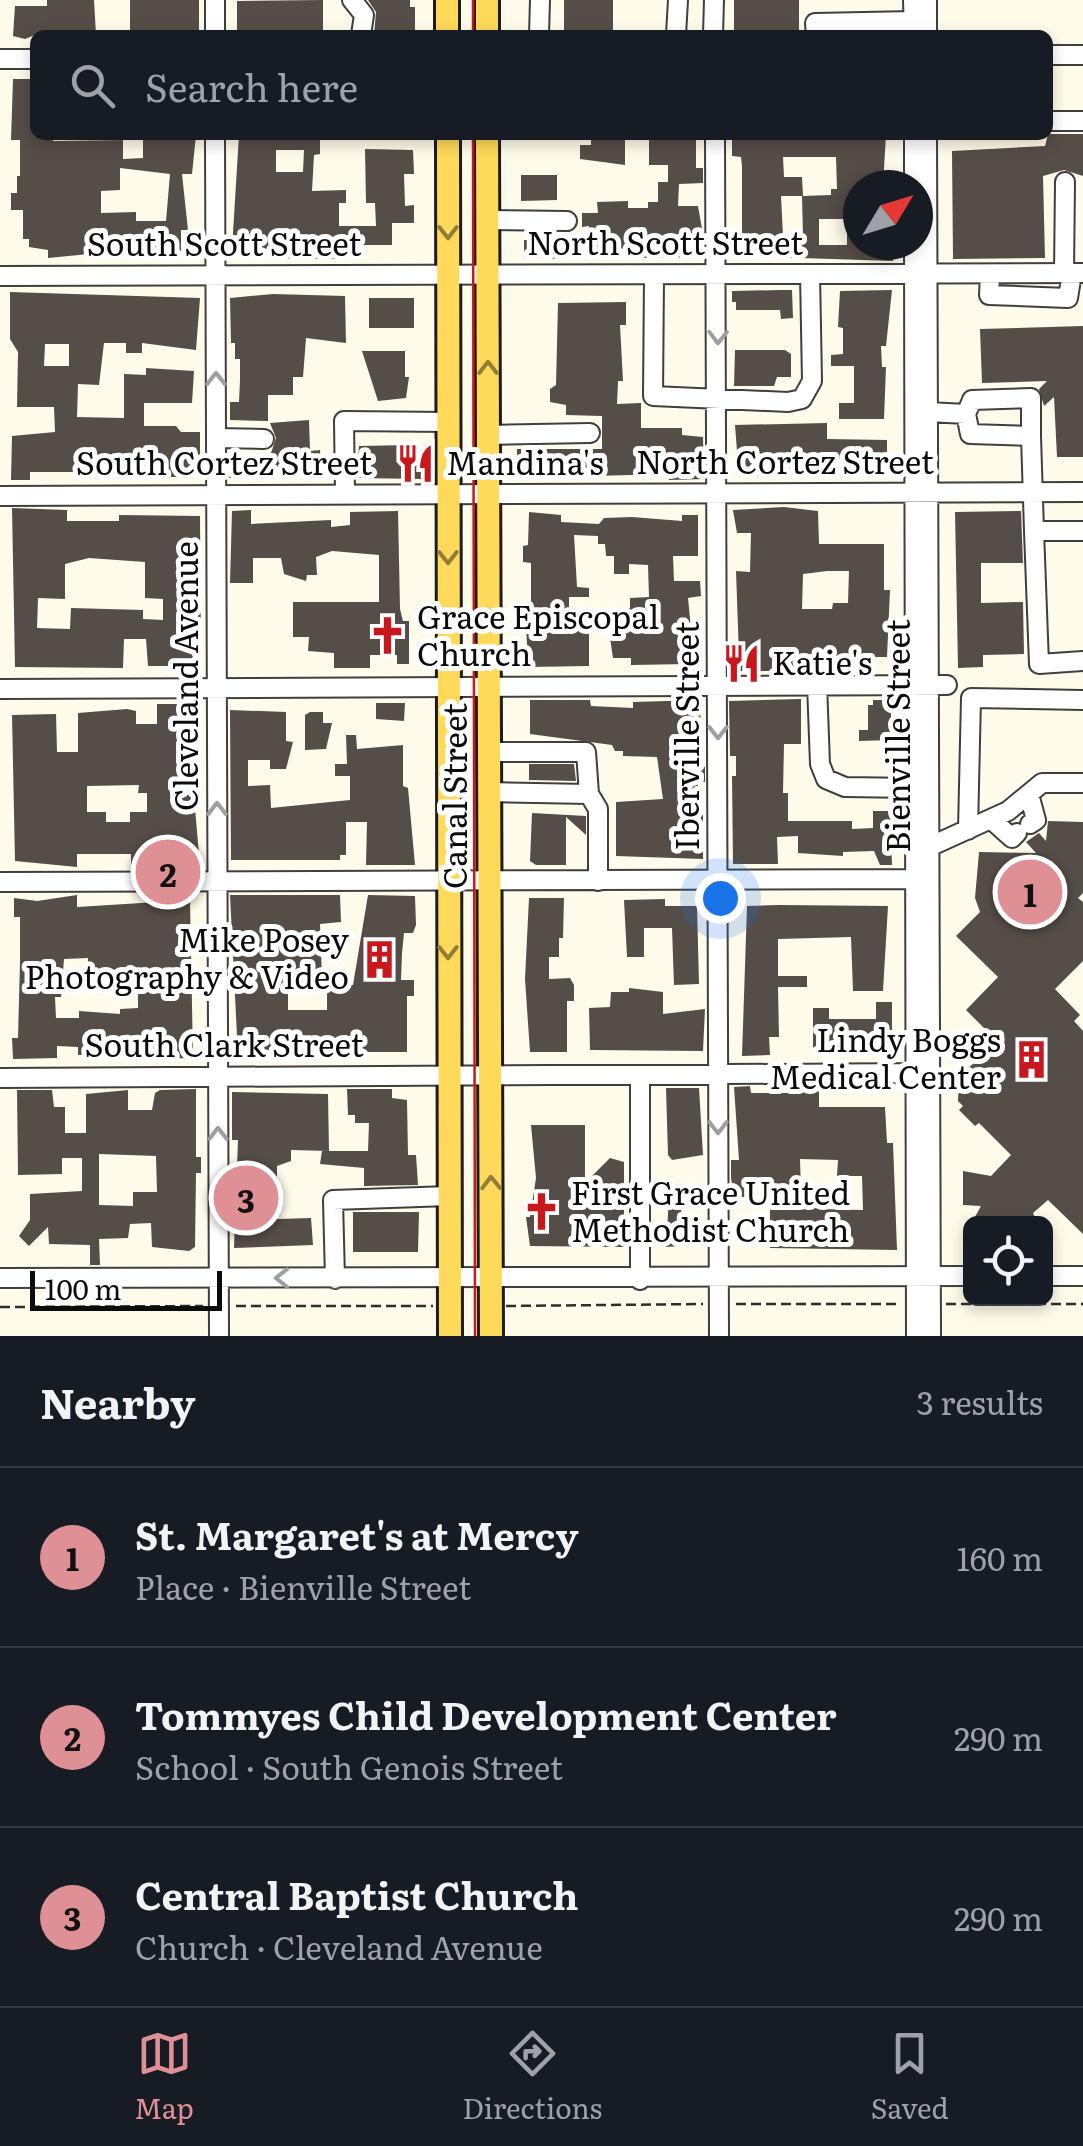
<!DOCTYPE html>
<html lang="en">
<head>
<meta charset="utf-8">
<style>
  :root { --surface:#171b24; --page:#20242c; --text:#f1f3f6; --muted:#9ea1a6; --line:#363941; --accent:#df9094 }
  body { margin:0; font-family:Literata,serif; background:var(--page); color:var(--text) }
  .controls { position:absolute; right:30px; bottom:30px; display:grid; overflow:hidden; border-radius:15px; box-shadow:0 5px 15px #0003 }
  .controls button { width:90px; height:90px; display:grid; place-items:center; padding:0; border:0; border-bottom:2px solid var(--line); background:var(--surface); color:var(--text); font:50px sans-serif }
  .compass { position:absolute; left:843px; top:170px; width:90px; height:90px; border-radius:50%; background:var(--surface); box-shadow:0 5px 15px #0003; rotate:52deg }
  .scale { position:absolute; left:30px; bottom:25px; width:192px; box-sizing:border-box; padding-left:10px; border:5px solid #0c0c0c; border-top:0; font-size:28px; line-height:35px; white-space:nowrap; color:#0c0c0c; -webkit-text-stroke:8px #fff; paint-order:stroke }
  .you { position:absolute; left:720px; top:898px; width:35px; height:35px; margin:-25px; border:8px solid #fff; border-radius:50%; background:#1a73e8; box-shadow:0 0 0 15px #1a73e833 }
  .badge { display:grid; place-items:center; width:65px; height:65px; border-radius:50%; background:var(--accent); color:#111; font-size:32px; font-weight:700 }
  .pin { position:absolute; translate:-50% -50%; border:5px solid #fff; box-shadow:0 2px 10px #0006 }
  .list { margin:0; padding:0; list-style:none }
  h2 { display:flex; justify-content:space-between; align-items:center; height:130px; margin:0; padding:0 40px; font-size:42px }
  h2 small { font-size:32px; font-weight:400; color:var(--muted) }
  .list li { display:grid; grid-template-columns:65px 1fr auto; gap:30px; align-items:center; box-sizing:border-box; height:180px; padding:0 40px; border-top:2px solid var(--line) }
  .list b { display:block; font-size:38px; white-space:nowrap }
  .list p { margin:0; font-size:32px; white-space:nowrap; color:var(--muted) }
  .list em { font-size:32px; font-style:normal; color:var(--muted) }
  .icon { flex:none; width:55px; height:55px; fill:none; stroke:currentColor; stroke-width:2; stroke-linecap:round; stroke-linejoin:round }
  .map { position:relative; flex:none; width:1083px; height:1336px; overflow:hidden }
  .search { position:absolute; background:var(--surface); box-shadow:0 5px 15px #0003; left:30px; right:30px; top:30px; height:110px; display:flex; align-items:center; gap:25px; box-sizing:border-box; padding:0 35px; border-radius:15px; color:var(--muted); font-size:38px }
  .sheet { height:670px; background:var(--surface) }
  nav { display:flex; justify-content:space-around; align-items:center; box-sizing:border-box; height:140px; border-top:2px solid var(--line); background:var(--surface); font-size:28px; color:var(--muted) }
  nav a { display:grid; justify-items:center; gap:5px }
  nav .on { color:var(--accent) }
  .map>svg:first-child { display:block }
  .building { fill:#554d47; fill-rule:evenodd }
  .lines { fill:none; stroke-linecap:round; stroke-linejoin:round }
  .minor-casing { stroke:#3f3f3f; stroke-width:22 }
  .major-casing { stroke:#1d1d1d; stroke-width:28 }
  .path { stroke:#2e2e2e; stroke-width:2.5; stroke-dasharray:10 5; stroke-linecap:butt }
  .minor { stroke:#fff; stroke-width:18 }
  .major { stroke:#ffd95a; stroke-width:22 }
  .tram { stroke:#c8171d; stroke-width:2.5 }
  .oneway { stroke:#927d37 }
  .oneway2 { stroke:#9e9e9e }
  .labels { text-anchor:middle; stroke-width:10; stroke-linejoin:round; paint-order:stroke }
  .street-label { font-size:32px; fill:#0c0c0c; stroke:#fff }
  .poi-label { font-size:32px; fill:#0c0c0c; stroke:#fff; text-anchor:start }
</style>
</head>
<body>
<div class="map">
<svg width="1083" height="1336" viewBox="0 0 1083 1336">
  <rect width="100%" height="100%" fill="#fffbea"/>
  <!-- building -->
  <path class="building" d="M47,0H94L96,35H35L25,39L13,36L15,6H47Z
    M130,0H199V35H130Z
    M323,0V35L237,32V1Z
    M368,0H410V7H415V35H374L376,12Z
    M564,0H613V35H564Z
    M734,0H799V35H734Z
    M13,79H35V135H53V141L123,140V159L143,158V135H196L192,174H182L188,230H181V254H166V249H140L48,258V250L29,247V239H23V210H11V193H17V176H20V140H11ZM120,168L170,174L166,221H136V212L101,213V191L120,190Z
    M1048,134H1083V176L1064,170L1043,176L1045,258L953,259L952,151L1045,146Z
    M239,135H320V154L314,155L312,191L346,190V203H339V226H376L375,203H366L365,149L413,150L414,174H404L405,206L414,205V223H392V245H339L338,259L272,258V249H232ZM276,150H304L303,172H276Z
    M591,135H625V165L580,159V145H591Z
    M649,135H696V168H703V183L679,184L678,206H698L702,229H698V257L633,258L634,248L590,250L589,226L582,227V213H598L597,202L628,201V208H648V202H658V182H668V165H649Z
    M737,135H749V140L886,135L883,185H858V245H893V261L742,256V166L741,157L732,156V140H737ZM783,157H836L837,189H831V195L803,196L802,177H784ZM781,196H802L803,235L783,236ZM819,219H847V245H819Z
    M521,175H557V200L521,201Z
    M524,240H562V259L524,257Z
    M780,290H792L793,318L781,319L780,310H736V302H732V291Z
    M892,290L886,346H881L882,367H886L884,419H839V403H854V366H831V355L843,354V328L838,327L840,291Z
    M10,292L200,298L196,350L142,343V353H126V343H104L99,385L78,384L77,417L124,418V374L146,375V368L194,371L192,403H144V426H176L181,432H200V471L180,472V477H164V472H30V480H11L12,436L55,432L54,407H17L18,352L10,339ZM45,344H69V366H44Z
    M273,294L345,296L346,343L306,338L303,377H293V395H268V421L230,420V402H239L240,380V359H235V343H231L230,298Z
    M369,298H414V328H369Z
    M626,302V325H620L623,381H618L617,404L641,403V428H682V435L703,437L704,479L669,480V474L517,478V449H602V416L566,415V405L550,402V389L556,385L558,303Z
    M1083,326V457H1057L1054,397L1044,406L1039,389L1047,381L982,383L980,329Z
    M735,350H785L791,354V377H777L774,386H734Z
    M362,351H405V377H409L406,398L378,401Z
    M309,420L310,451L320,450L321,468L256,470L257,478H229V458L270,456L276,438L270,423Z
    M827,423V439L887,440V473H855L856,460L827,458V470L739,477L735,425Z
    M411,445V458L421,457L422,479L357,478L359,446Z
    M784,507L818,511L819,544H884V590H890L887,657H817V667L800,671H730V656H739L736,571L750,572L751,533H737L733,510ZM827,571H849L848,603H833L832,609H802L803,574Z
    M12,508L67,510V521H119V515L200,516L201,666H148L146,639H124L123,668L15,667ZM89,558L145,562V598L163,599V620L143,619V610L71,608L70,629L37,628L38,598L65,599V564Z
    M251,510V524L331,520V527L350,525V512L398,511L400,609L403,621H409V664H397V655H370V668H334V653L308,651L309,637H293V602H379V555L332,551L316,557L317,575H307L306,581L284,574L281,558H253V583H230L232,511Z
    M1021,511L1023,563H981V603L1023,602L1024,654L983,655V667L958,668L955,512Z
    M529,512L561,515V522L599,524L604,518L632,517L682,521V515H698V556H673L674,581H700L701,596L688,598L692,639H688V664L631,665V658H613L608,624L612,609L630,608V598L649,597L648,565L629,564V574H614V556H606L605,544H598V536L574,535L577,587L589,588V597H569V619H589V666L528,667L525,602H531V563L523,562V546L528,545Z
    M801,699V744H784L783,793H788V821H852V829L873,828V811H890L892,865H880L874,851L843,852V856L798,853V836L777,837L778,864H733L732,776H736V756H730L729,701Z
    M530,700H590L591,706L633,708V702L701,700L699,767H705V782H698L697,804H703V859L616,856V802L663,799L657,757L623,756V751H615L612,745L530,734Z
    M873,700H891V740L859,741V730H868V705H873Z
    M376,703H405L404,721L376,719Z
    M157,704H194L190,750L200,866L131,865V854H77V867L15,861L12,715L56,714L57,752H78V713L127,709L136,711V724H157ZM139,785L138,793H147V812H130V822H106V812H87V786Z
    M230,710L286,712V741L293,742L286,769H270V760H248V786L270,785L271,808L350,800V776H335V764H347L346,735H356L357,749L403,745V786L408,788L415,865H366L367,822H346V855H340V860H231Z
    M310,712H323V723H332L326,749L305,750V715Z
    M529,764H574L576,781L529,780Z
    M532,813L586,816V835L566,817V865H536L530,861Z
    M1048,821L1083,822V893L1078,898L1083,902V961L1055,989L1080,1015L1074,1021L1083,1031V1234L1048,1200L1033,1213L1038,1224H971L981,1206L963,1205V1171L991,1176L1011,1155L979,1123L975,1126L959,1110L963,1106L958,1101L959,1077L997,1041L966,1010L998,977L956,936L980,912L975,898L979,852L1036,853L1026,842L1039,833L1046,841Z
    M77,895V907L190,900L193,1058L149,1059V1053L78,1055V1047L57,1046V1058L13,1059L12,1038H18L20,962V917H14V898L37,901ZM88,958V977H98V986H116V976L138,975V1008L120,1009V1014L79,1011V1018H56L55,997H61L64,959Z
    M230,895H340L341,922L320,924L322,978H288V1010H327V985H353L368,895L415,896L416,925L413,933H404L402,953L401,980H414V996H407V1052H321V1058L305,1059L238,1056Z
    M529,898H564L563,938H559V957H549V979L570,978L574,985V1001H567V1052H530L525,979Z
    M665,899V906H697L699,984L674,985L672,928H644V957H627L624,900Z
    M778,905L888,906L883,991H853L851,937L778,939V976H807V987H778L779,1037H769L770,1055L742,1056L747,906Z
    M629,988L663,992V1014L705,1009L703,1051L590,1050L589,1008L610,1007L611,992H629Z
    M876,1002H892V1052L820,1051L813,1047V1008H829V1019H876Z
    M750,1086L751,1093H787V1086L819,1087V1107H885L887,1143H893L897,1250L770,1248V1177L749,1178L750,1197H734L731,1178V1160H739L734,1087ZM800,1159L838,1160L837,1176H862L863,1210L821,1209V1192H801Z
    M666,1088H699L703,1155L672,1160L668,1155Z
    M196,1089V1157H201V1173H196L195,1247L189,1251L152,1247L151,1223L130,1224L128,1238L99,1239L100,1265H90V1245L49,1244L48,1227L29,1246L19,1236L30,1220V1194L82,1191V1158H62V1174L18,1175L17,1090H52L54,1107H65V1133H86V1094L128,1090V1110H152L155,1093L160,1090ZM99,1154L156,1156L157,1192H133V1206L99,1205Z
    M347,1089H392V1098L407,1100L408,1155H416L418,1185L364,1186V1168L320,1164L322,1151H368L369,1123H355V1115H348Z
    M232,1092L328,1094L329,1151L291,1150V1161L277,1166V1219L311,1218L313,1245L234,1248L238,1140H232Z
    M531,1125H585V1183L610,1158L624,1162V1247L530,1246L526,1217H530L536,1178Z
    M669,1197L682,1198L679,1246L666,1247Z
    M353,1212H419L418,1252H353Z"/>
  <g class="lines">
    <defs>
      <path id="minor" d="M215,0V35
        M352,0L364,15L361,35
        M913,0L914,35
        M927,0V35
        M539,35L540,0
        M676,35L678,0
        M713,35L714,0
        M816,35L815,23L913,21
        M1048,55H1083
        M0,59H35
        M1048,121H1083
        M215,135L219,1336
        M715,135L719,1336
        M927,135L931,1336
        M914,185V135
        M488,220L567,221
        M914,245L916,1336
        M990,274L989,295L1068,298L1072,273
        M1064,274L1065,182
        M0,276L1083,273
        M654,276L653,396L788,402L802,399L812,381L810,274
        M928,412L966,414
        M488,435L590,433
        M1031,436V398L972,400L966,414L970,434L1031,436L1034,531
        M216,438L264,439
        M345,494L344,421L448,422
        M0,496L1083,492
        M1083,531H1034L1039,664L1083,661
        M817,684L820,764L826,779L845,787L914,788
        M0,689L947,685
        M488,752H586L589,794L598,809V881
        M489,792L589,794
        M1029,794L1036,820L1030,824
        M992,820L1012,838L1017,833
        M968,830L971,698L1083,700
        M929,847L1008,811L1042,783H1083
        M0,882L924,879
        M0,1078L924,1073
        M1046,1276H1083
        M0,1278L970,1276
        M335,1279L333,1200L449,1196
        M640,1280V1075"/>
      <path id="major" d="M447,0V35
        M487,35V0
        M448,135L450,1336
        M487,135L491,1336"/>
    </defs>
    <!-- minor casing -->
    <use href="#minor" class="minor-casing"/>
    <!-- major casing -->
    <use href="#major" class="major-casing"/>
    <!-- path -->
    <path class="path" d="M736,1304H898
      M946,1304H1083
      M236,1306H433
      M506,1306L703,1304
      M0,1307L203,1306"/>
    <!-- minor -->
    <use href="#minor" class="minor"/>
    <!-- major -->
    <use href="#major" class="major"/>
    <!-- tram -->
    <path class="tram" d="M473,35V0
      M473,135L475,1336"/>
  </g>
  <!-- one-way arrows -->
  <defs><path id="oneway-chevron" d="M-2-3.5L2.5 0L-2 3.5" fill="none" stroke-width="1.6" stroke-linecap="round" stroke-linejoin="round" transform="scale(2.5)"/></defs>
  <g class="oneway">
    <use href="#oneway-chevron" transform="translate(448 232) rotate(90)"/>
    <use href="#oneway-chevron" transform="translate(488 368) rotate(-90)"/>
    <use href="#oneway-chevron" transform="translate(448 557) rotate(90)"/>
    <use href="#oneway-chevron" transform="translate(448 952) rotate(90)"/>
    <use href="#oneway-chevron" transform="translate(491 1183) rotate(-91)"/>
  </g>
  <g class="oneway2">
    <use href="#oneway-chevron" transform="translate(718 337) rotate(91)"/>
    <use href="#oneway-chevron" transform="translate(216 379) rotate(-90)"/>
    <use href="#oneway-chevron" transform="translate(718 732) rotate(90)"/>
    <use href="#oneway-chevron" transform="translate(217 809) rotate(-90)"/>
    <use href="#oneway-chevron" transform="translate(718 1127) rotate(90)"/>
    <use href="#oneway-chevron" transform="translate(218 1134) rotate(-90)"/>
    <use href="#oneway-chevron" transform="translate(282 1278) rotate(-180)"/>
  </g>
  <!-- icons -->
  <defs>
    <symbol id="restaurant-bare" viewBox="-9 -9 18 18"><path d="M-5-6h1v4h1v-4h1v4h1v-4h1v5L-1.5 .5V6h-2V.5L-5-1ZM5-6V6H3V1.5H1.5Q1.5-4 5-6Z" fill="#c8171d" stroke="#fff" stroke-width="2.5" paint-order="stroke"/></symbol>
    <symbol id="church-bare" viewBox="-9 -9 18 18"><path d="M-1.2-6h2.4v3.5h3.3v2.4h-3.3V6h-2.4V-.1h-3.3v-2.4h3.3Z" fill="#c8171d" stroke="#fff" stroke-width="2.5" paint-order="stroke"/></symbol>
    <symbol id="building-bare" viewBox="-9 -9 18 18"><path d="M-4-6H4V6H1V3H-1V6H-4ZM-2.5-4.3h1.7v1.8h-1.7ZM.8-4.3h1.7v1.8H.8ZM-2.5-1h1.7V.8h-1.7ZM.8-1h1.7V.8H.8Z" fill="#c8171d" stroke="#fff" stroke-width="2.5" paint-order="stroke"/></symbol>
  </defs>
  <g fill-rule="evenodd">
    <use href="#restaurant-bare" x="388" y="436" width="55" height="55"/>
    <use href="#church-bare" x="360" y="608" width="55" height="55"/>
    <use href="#restaurant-bare" x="714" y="636" width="55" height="55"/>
    <use href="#building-bare" x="352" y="932" width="55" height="55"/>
    <use href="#building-bare" x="1004" y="1032" width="55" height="55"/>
    <use href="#church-bare" x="514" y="1184" width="55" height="55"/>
  </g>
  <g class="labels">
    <!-- street labels -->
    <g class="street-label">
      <text x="665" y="255">North Scott Street</text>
      <text x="224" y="256">South Scott Street</text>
      <text x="785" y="474">North Cortez Street</text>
      <text x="224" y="475">South Cortez Street</text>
      <text transform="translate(187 676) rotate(-90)" y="11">Cleveland Avenue</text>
      <text transform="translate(688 736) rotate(-90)" y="11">Iberville Street</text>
      <text transform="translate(899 736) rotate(-90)" y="11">Bienville Street</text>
      <text transform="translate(456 796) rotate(-90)" y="11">Canal Street</text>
      <text x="224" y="1057">South Clark Street</text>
    </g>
    <!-- poi labels -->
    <g class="poi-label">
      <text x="446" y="475">Mandina's</text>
      <text x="417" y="629">Grace Episcopal<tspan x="417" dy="37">Church</tspan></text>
      <text x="772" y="675">Katie's</text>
      <text x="349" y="952" text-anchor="end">Mike Posey<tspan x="349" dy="37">Photography &amp; Video</tspan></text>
      <text x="1001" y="1052" text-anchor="end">Lindy Boggs<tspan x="1001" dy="37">Medical Center</tspan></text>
      <text x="571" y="1205">First Grace United<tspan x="571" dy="37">Methodist Church</tspan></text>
    </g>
  </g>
</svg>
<div class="controls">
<button><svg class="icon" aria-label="locate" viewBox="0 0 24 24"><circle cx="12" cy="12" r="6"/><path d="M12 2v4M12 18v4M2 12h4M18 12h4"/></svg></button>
</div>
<svg class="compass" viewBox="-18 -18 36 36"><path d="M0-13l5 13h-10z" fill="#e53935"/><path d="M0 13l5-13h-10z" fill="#9ea1a6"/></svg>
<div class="scale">100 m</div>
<div class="you"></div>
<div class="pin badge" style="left:1030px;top:892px">1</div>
<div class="pin badge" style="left:168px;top:872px">2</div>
<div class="pin badge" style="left:246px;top:1198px">3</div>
<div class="search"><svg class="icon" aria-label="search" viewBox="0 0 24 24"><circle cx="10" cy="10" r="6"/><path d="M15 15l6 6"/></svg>Search here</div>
</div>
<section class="sheet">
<h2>Nearby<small>3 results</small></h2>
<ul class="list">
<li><span class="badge">1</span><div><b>St. Margaret's at Mercy</b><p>Place · Bienville Street</p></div><em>160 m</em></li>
<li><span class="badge">2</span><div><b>Tommyes Child Development Center</b><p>School · South Genois Street</p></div><em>290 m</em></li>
<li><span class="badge">3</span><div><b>Central Baptist Church</b><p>Church · Cleveland Avenue</p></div><em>290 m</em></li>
</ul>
</section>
<nav>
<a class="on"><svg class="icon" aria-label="map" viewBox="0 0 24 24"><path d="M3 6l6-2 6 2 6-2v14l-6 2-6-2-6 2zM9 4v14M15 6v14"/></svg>Map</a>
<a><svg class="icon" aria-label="directions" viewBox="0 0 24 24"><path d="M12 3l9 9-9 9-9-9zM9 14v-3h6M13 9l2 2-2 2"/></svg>Directions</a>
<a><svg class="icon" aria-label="saved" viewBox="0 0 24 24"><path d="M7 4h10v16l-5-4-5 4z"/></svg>Saved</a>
</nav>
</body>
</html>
